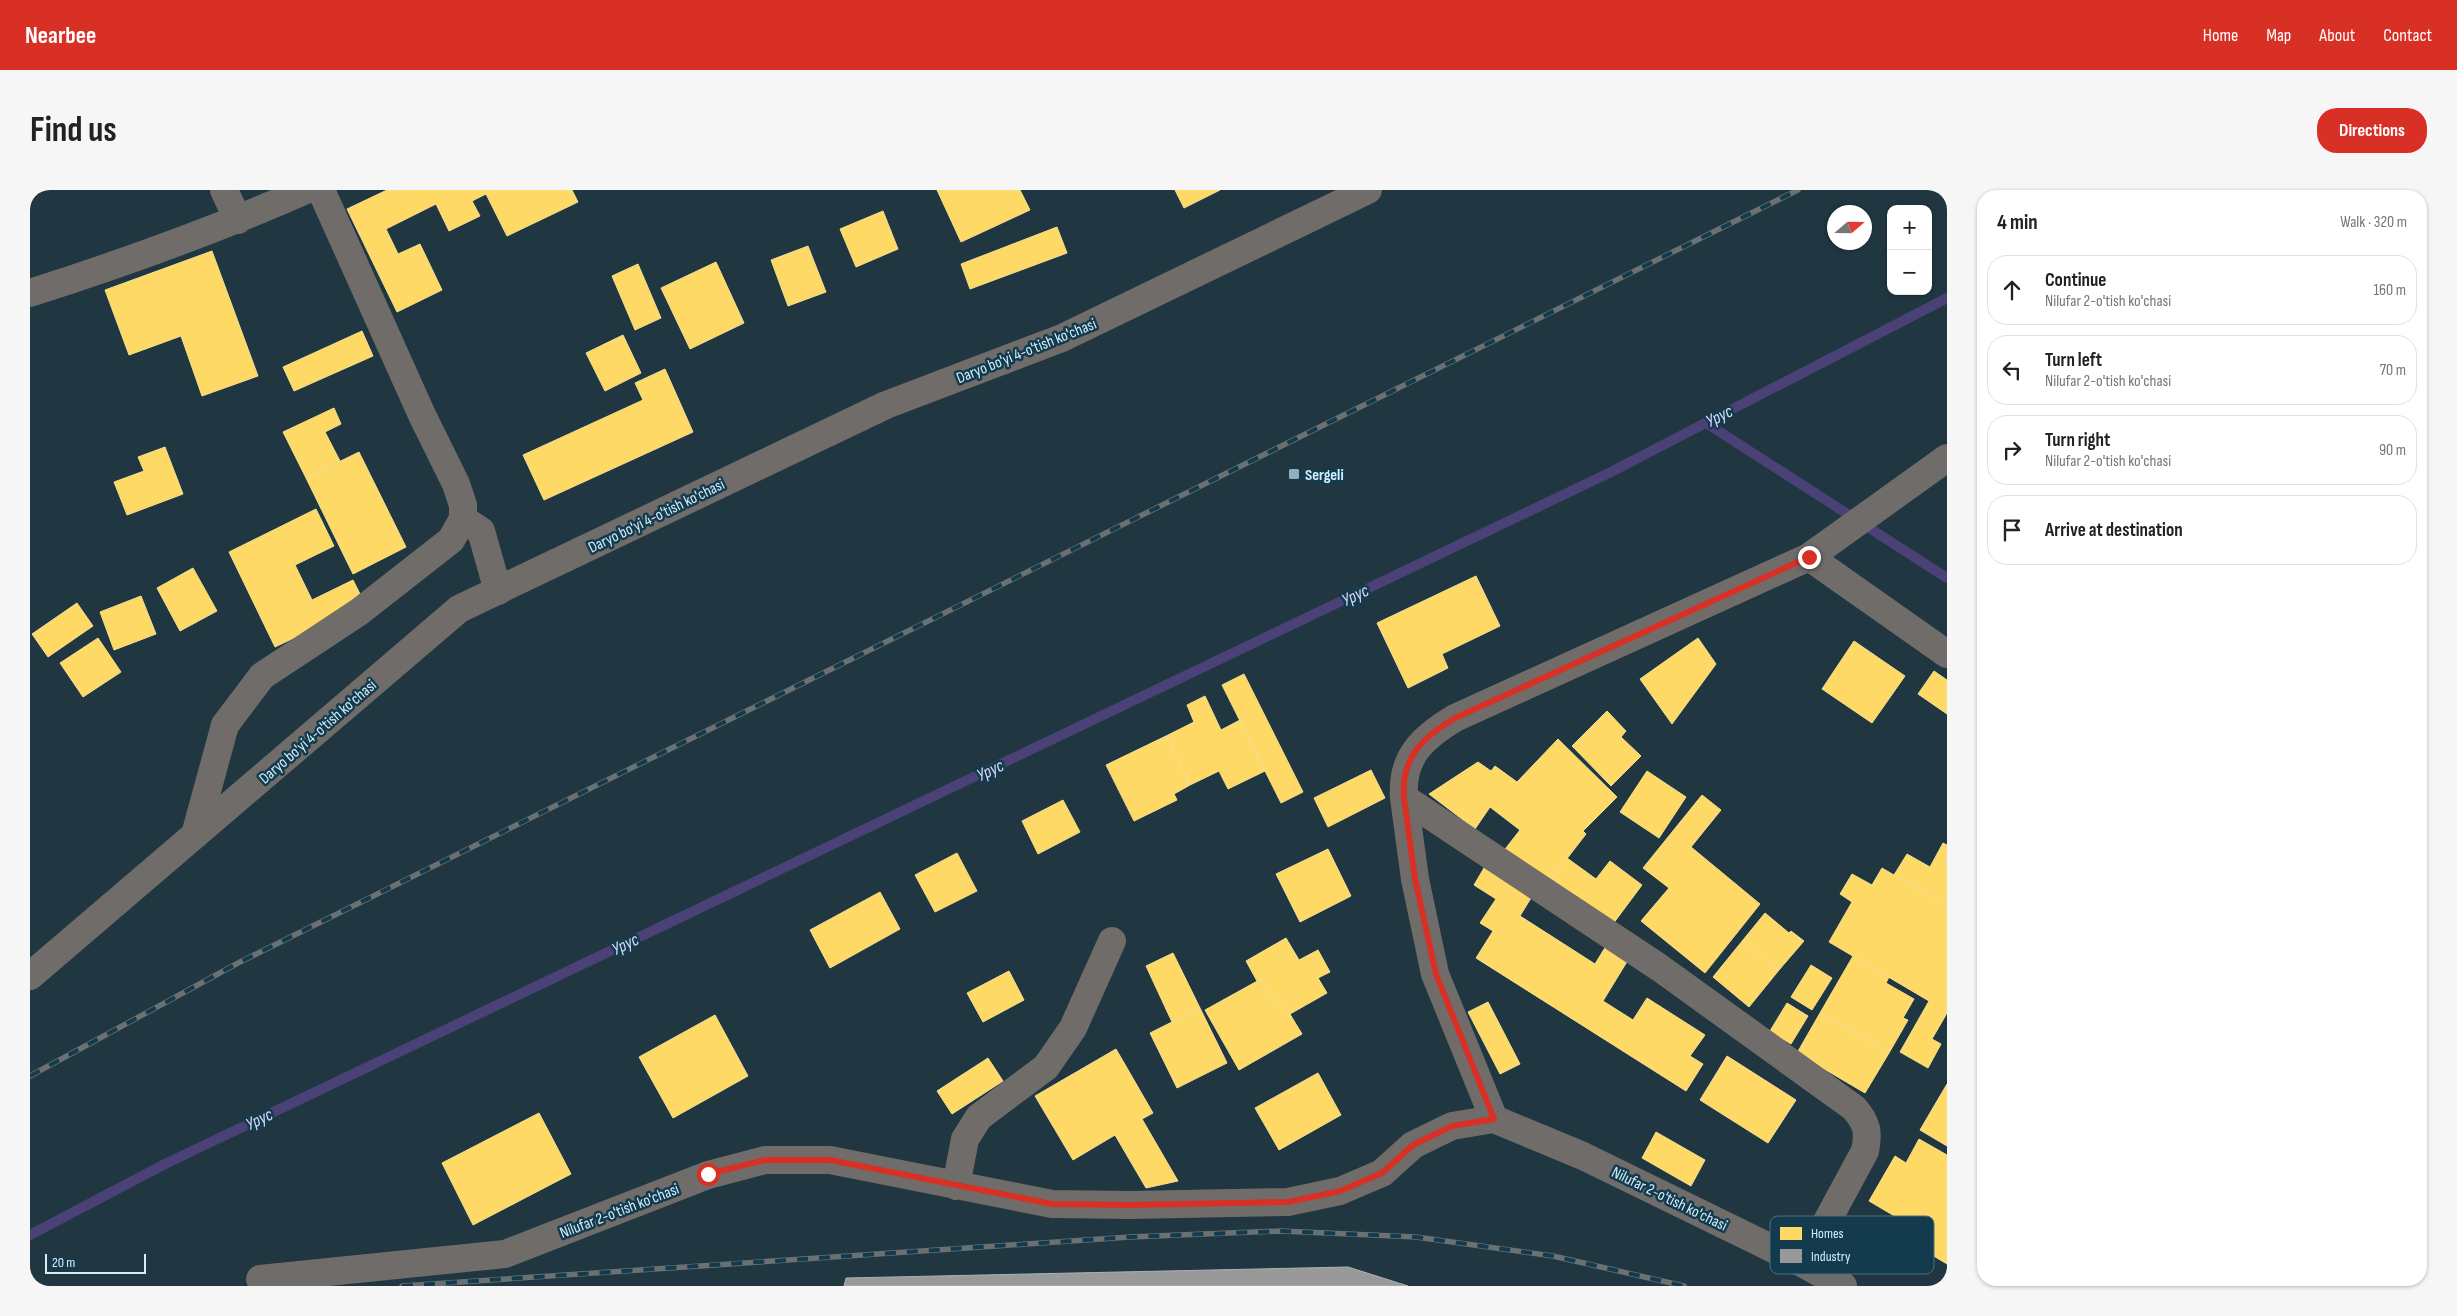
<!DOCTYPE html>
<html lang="en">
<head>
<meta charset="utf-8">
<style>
  :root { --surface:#fff; --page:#f6f6f6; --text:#222; --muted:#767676; --line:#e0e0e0; --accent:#d93025 }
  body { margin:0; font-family:"Sofia Sans Condensed",sans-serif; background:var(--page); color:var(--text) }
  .controls { position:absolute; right:15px; top:15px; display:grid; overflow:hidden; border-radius:10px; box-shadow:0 1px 4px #0004 }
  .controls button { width:45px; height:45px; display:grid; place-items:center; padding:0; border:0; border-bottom:1px solid var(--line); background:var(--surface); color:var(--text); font:25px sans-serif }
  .compass { position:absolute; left:1797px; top:15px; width:45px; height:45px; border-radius:50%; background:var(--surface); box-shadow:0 1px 4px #0004; rotate:70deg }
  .scale { position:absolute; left:15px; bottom:12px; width:101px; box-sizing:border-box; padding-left:5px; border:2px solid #d1eefd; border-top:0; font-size:14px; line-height:18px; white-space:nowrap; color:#d1eefd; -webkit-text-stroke:4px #133b4d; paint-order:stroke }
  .stop { position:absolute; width:15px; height:15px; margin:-11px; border:4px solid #d93025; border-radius:50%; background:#fff }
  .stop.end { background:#d93025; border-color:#fff; box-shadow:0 1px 5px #0008 }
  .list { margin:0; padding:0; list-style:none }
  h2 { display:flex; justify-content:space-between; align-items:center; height:65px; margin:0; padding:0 20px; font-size:21px }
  h2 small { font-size:16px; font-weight:400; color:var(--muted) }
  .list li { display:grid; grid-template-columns:32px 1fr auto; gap:15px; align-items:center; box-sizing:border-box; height:70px; margin:0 10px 10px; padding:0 10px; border:1px solid var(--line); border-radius:20px }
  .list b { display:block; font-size:19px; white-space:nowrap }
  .list p { margin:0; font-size:16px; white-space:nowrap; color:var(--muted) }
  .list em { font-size:16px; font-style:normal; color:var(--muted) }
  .icon { flex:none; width:28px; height:28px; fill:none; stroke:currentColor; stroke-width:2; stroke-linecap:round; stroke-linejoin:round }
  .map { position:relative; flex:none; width:1917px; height:1096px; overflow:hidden; border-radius:20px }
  header { display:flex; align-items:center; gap:30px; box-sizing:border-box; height:70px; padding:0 25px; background:var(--accent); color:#fff }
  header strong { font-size:24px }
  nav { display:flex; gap:28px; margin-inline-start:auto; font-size:18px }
  .intro { display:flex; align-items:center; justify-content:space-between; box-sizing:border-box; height:120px; padding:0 30px }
  h1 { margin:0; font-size:35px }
  .button { padding:12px 22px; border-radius:20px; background:var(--accent); color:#fff; font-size:18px; font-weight:700 }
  main { display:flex; gap:30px; padding:0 30px }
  aside { flex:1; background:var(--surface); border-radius:20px; box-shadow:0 1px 4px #0004 }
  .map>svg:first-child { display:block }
  .homes { fill:#ffd966; stroke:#f1df93 }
  .industry { fill:#999; stroke:#aab2b7 }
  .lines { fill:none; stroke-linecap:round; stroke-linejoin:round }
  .stream { stroke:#4a4276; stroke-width:10 }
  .minor { stroke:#706c69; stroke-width:28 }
  .rail-casing { stroke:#697173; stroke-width:5.5 }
  .rail { stroke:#133b4d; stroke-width:4; stroke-dasharray:11; stroke-linecap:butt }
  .route { stroke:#d93025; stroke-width:6 }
  .poi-dot { fill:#93aebb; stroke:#133b4d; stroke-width:2 }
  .labels { text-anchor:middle; stroke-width:5; stroke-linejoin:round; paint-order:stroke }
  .street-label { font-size:16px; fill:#d1eefd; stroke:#133b4d }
  .poi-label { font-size:16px; font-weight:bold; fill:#d1eefd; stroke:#133b4d; text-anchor:start }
  .water-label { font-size:18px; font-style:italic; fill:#ddd9fc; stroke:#133b4d }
  .key { fill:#133b4d; stroke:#4c7182; stroke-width:1 }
  .key-label { font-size:14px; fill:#d1eefd }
</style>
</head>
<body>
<header>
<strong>Nearbee</strong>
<nav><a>Home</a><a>Map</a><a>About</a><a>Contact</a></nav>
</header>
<div class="intro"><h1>Find us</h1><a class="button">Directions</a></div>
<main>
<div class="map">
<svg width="1917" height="1096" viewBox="0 0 1917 1096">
  <rect width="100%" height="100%" fill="#203640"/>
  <!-- homes -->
  <path class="homes" d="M357,0H454L456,4L442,11L450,26L419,41L406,14L356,39L368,64L390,54L412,100L367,122L317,19Z
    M454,0H542L548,12L477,46Z
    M907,0H990L1000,20L931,52Z
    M1145,0H1190L1154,18Z
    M853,21L868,59L826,77L810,39Z
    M1027,37L1037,63L940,99L931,74Z
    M778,56L796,102L758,116L741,70Z
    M182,61L228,186L172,206L151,146L99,165L75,100Z
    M686,72L714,133L660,159L631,98Z
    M608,74L631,128L605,140L582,86Z
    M332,141L343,166L264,201L253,177Z
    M593,145L611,183L575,201L556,163Z
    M635,179L663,242L514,310L493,265L613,210L605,193Z
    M304,218L311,234L295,242L310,271L276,288L253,242Z
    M135,257L153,304L97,325L84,292L114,281L108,267Z
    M329,262L376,357L323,384L276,288Z
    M286,319L304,356L265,375L282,410L323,390L335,414L245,457L199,362Z
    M163,378L187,421L150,441L127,398Z
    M1446,386L1470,436L1412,464L1418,478L1378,498L1347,433Z
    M111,406L126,444L84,460L70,422Z
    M47,413L63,436L18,467L2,444Z
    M68,448L91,482L53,507L30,473Z
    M1668,448L1686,474L1642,534L1610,489Z
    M1824,451L1875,486L1842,533L1792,499Z
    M1904,481L1917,490V524L1888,504Z
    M1214,484L1273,602L1251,613L1192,495Z
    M1175,506L1191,540L1210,530L1235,581L1198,599L1189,581L1160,595L1136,546L1164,532L1157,515Z
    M1577,521L1596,541L1591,547L1611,566L1581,596L1542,556Z
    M1136,546L1160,595L1144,604L1147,610L1104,631L1076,575Z
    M1528,549L1587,607L1553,641L1556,644L1519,692L1472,663L1490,640L1460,617L1445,639L1399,604L1448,572L1461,581L1465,576L1487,592Z
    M1341,580L1355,608L1298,637L1284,608Z
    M1617,581L1656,607L1629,648L1590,622Z
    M1672,605L1691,620L1661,657L1730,714L1675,783L1611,731L1639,698L1613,678Z
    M1033,610L1050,642L1008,664L992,631Z
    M1913,653L1917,655V716L1864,685L1877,664L1900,677Z
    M1298,659L1321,706L1270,732L1246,684Z
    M927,663L947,701L905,722L885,685Z
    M1537,668L1566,689L1580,671L1612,695L1580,738L1519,692Z
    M1454,678L1501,708L1490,726L1565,774L1576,756L1598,770L1573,811L1603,830L1617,808L1675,845L1660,866L1673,874L1656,901L1446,768L1463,741L1450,733L1466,709L1444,695Z
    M1852,678L1917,716V823L1902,849L1911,854L1898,878L1870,862L1899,811L1799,752L1822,712L1810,704L1822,684L1842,695Z
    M850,702L870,739L800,778L780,740Z
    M1735,723L1759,743L1761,741L1774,751L1749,780L1713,750Z
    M1256,748L1269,770L1288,760L1300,782L1288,788L1297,803L1260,824L1252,811L1246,814L1231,789L1227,791L1216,771Z
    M1713,750L1749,780L1719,817L1683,787Z
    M1143,763L1170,818L1142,832L1116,776Z
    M1823,766L1859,787L1856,793L1884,809L1873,828L1878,830L1859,863L1790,823Z
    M1781,775L1802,788L1782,820L1761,807Z
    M979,781L994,810L953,832L937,803Z
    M1231,789L1246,814L1252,811L1272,844L1209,880L1175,820Z
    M1458,812L1490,874L1470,884L1438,822Z
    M1757,813L1778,826L1761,854L1740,841Z
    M1170,818L1197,873L1147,898L1120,843Z
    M1790,823L1859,863L1835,903L1767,863Z
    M685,825L718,886L643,928L609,867Z
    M1086,859L1123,923L1112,929L1148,991L1116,998L1085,945L1043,970L1005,906Z
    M1697,866L1766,910L1738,953L1670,910Z
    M958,868L973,891L922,924L907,901Z
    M1288,883L1311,925L1249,960L1225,918Z
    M1917,894V956L1890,940Z
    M509,923L541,984L443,1035L412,973Z
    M1626,942L1675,970L1661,996L1612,968Z
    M1889,949L1917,965V1074L1867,1044L1873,1031L1839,1011L1865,966L1876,973Z"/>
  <!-- industry -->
  <path class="industry" d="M1318,1077L1378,1096H814L816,1088Z"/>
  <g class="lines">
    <!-- stream -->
    <path class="stream" d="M1676,233L1917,388
      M0,1045L135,974L1581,282L1917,108"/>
    <!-- minor -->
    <path class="minor" d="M194,0L208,30
      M0,103C94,73 186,40 276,0
      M433,329L451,341L468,401
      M1779,367L1917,464
      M1374,608L1630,778L1824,918C1837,933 1839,942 1835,961L1774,1074
      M165,645L195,535L232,486L329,422L421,350L433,329V315L426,294L392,225L291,0
      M0,786L429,419L856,215L1032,148L1338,0
      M1464,929L1405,784L1385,689L1374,608C1371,567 1392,548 1425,528L1779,367L1917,268
      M926,996L935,949L949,927L1016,877L1043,838L1082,751
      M230,1089L475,1064L678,985L735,970H800L1022,1014L1100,1015L1258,1012L1310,1001L1352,983L1383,955L1422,936L1464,929L1553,966L1774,1074L1813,1096"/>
    <defs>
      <path id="rail" d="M0,886L210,772L1768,0
        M372,1096L1100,1047L1251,1041L1386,1047L1523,1066L1654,1096"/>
    </defs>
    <!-- rail casing -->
    <use href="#rail" class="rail-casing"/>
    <!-- rail -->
    <use href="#rail" class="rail"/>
  </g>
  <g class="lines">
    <!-- route -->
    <path class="route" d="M678,984L735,970H800L1022,1014L1100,1015L1258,1012L1310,1001L1352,983L1383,955L1422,936L1464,929L1406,784L1385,689L1374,608C1371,567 1392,548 1425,528L1779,367"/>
  </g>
  <!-- markers -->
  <rect class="poi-dot" x="1258" y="278" width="12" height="12" rx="2.5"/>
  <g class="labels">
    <!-- street labels -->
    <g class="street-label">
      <text transform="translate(996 160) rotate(-22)" y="6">Daryo bo'yi 4-o'tish ko'chasi</text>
      <text transform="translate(626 325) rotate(-26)" y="6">Daryo bo'yi 4-o'tish ko'chasi</text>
      <text transform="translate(287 541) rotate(-41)" y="6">Daryo bo'yi 4-o'tish ko'chasi</text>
      <text transform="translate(1640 1008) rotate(26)" y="6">Nilufar 2-o'tish ko'chasi</text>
      <text transform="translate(589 1020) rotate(-21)" y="6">Nilufar 2-o'tish ko'chasi</text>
    </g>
    <!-- poi labels -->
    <g class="poi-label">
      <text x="1275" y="290">Sergeli</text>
    </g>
    <!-- water labels -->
    <g class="water-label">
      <text transform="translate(1689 226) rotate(-27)" y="6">Урус</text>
      <text transform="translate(1325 405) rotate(-26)" y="6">Урус</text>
      <text transform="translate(960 580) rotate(-26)" y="6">Урус</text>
      <text transform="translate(595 754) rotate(-26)" y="6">Урус</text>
      <text transform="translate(229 929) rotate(-26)" y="6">Урус</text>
    </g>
  </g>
  <!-- legend -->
  <rect x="1740" y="1026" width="164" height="58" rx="8" class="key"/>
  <rect x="1750" y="1037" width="22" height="13" fill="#ffd966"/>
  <rect x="1750" y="1059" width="22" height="14" fill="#999"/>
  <g class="key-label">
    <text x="1781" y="1048">Homes</text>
    <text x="1781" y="1071">Industry</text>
  </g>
</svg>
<div class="controls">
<button>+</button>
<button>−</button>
</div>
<svg class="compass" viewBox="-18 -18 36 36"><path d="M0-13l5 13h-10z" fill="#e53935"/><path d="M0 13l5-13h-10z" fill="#767676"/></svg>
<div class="scale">20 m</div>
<div class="stop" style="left:678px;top:984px"></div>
<div class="stop end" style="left:1779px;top:367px"></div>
</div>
<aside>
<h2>4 min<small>Walk · 320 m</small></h2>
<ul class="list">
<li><svg class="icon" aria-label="ahead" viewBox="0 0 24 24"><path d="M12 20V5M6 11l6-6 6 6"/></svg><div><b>Continue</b><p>Nilufar 2-o'tish ko'chasi</p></div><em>160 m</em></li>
<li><svg class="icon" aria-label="left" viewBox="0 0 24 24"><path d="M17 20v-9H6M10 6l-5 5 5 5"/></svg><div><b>Turn left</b><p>Nilufar 2-o'tish ko'chasi</p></div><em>70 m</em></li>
<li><svg class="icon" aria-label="right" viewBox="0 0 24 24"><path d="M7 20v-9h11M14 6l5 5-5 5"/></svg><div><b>Turn right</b><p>Nilufar 2-o'tish ko'chasi</p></div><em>90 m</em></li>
<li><svg class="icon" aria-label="arrive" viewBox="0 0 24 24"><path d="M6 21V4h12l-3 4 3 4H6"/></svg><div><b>Arrive at destination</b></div></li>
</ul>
</aside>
</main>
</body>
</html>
